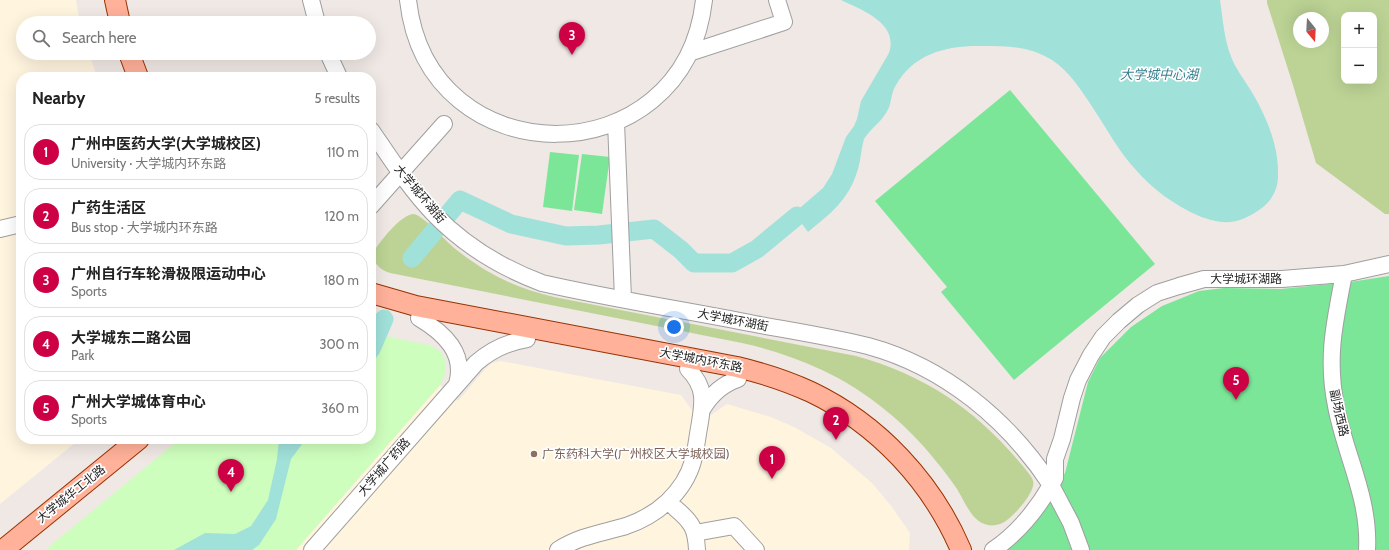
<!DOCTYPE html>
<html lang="en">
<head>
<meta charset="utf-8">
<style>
  :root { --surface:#fff; --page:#f2f2f2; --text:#222; --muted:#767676; --line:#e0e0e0; --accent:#cd0046 }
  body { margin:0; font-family:Cabin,"Noto Sans SC",sans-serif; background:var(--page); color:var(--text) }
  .controls { position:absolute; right:12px; top:12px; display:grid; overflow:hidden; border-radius:8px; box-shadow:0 4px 16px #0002 }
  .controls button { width:36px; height:36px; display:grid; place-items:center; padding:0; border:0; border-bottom:1px solid var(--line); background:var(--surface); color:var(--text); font:20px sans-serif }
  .compass { position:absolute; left:1293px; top:12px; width:36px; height:36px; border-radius:50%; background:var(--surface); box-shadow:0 4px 16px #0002; rotate:162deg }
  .you { position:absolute; left:674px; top:327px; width:14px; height:14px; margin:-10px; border:3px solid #fff; border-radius:50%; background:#1a73e8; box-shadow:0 0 0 6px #1a73e833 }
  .badge { display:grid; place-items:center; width:26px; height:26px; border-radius:50%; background:var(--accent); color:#fff; font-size:13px; font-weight:700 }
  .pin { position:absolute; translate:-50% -33px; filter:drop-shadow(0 1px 2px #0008) }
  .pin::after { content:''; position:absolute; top:21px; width:14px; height:12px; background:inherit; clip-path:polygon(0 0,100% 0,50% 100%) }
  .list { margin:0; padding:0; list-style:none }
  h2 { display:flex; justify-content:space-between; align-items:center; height:52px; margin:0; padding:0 16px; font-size:17px }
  h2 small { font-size:13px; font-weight:400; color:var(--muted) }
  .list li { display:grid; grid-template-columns:26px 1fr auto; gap:12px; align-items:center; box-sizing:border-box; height:56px; margin:0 8px 8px; padding:0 8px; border:1px solid var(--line); border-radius:16px }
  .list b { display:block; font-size:15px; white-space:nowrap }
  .list p { margin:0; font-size:13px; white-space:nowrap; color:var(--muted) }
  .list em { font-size:13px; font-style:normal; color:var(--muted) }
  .icon { flex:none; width:22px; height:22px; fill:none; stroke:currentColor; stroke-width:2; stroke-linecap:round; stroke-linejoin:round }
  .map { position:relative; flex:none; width:1389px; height:550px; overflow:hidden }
  .search { position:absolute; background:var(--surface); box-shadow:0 4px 16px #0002; left:16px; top:16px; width:360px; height:44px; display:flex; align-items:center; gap:10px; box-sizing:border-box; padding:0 14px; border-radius:22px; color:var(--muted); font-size:15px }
  .panel { position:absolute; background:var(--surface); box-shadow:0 4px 16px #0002; left:16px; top:72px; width:360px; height:372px; border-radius:16px }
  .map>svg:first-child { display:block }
  .education { fill:#fff4de }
  .forest { fill:#bcd395; fill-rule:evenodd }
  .park { fill:#cefebd }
  .pitch { fill:#7be698 }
  .water { fill:#a0e1da }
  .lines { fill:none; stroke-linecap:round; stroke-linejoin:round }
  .river { stroke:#a0e1da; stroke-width:19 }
  .minor-casing { stroke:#9f9f9f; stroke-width:18 }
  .major-casing { stroke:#993200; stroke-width:22 }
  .minor { stroke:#fff; stroke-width:16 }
  .major { stroke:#ffb19a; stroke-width:20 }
  .education-dot { fill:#8d6e63; stroke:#fff; stroke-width:1.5 }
  .labels { text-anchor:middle; stroke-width:3.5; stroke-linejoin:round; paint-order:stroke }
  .street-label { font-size:12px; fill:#1e1e1e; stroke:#fff }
  .education-label { font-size:12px; fill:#785e54; stroke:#fff; text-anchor:start }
  .water-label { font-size:13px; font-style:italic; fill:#367f8d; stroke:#fff }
</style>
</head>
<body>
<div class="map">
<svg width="1389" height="550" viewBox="0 0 1389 550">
  <rect width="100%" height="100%" fill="#f0e8e4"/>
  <!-- education -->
  <path class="education" d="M0,0H76L80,23H23V53H89L97,77H21V439H80L0,504Z
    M501,361L681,395L694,413L708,417L727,404L771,417L794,427L831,448L872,483L892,507L910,533L909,550H296L440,385L458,401L487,367L492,363Z"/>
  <!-- forest -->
  <path class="forest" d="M1267,0H1389V214H1385L1316,163L1293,85L1267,3ZM1344,15H1374V81H1344ZM1299,18H1323V42H1299Z
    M414,214C424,216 447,243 458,251C489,275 516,288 554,297L856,356C931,377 982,414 1030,475C1033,479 1034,482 1033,486C1031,497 1010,521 1000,524C994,526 988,526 982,523C970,517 964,500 957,489C950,479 943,469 935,460C906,423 865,390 822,370C796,358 769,349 742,343L390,273C378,269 370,261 376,248C383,238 402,214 414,214Z"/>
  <!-- park -->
  <path class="park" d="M371,332C382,335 393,338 404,340C413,342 423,343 431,346C449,353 449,371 440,385L296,550H45L180,439H371Z"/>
  <!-- pitch -->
  <path class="pitch" d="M1010,90L1155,264L1014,380L941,292L947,287L875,201Z
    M550,152L579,155L572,211L543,207Z
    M582,154L610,157L602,214L574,210Z
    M1389,276V550H999L1041,507L1065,473L1088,382L1100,358L1131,327L1162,306L1199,291L1224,288L1281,289L1350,282Z"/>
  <!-- water -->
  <path class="water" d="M841,0H1220C1223,20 1224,40 1232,59C1237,71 1246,82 1253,94C1267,118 1279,147 1278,176C1278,190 1271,202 1259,210C1237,225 1223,225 1199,216C1176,206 1152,189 1136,170C1119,152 1107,129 1093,108C1082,91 1069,71 1052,60C1030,46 1008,46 983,46C948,45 914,53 896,85C890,94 892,105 886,113C880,123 870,129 864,139C861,149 861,159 858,169C849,200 831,213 808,232L794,213L823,188L832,174L846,137L854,126L857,119L861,101L889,53C899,23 862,10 841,0Z
    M371,335L386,336L371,369Z
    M279,439H306L291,459L276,519L259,545L252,550H174L205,533L235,534L251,526L268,500L277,459Z"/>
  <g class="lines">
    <!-- river -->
    <path class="river" d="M412,258L460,200L511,224L566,236L599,235L654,229L681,250L694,263H732L757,249L797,216
      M371,349L384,319"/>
    <defs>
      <path id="minor" d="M311,0L317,23
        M408,0C428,179 684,178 704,0
        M328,53L339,77
        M689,53L784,22L777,0
        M616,122L623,299
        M371,130C391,159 410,189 434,214C464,245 502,268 542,283C612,299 684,310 755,324C793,331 831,337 868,346C945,367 1008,420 1051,485L1055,478V459L1062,439L1072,398L1078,380L1091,355L1103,337L1119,321L1138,305L1157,293L1179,286L1204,279H1282L1344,274L1389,264
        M371,206L444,124
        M0,229L21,224
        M1344,274C1335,321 1326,357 1336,406C1345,455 1370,498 1367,550
        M419,318C444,333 466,353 457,384
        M703,408C711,395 723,384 738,379
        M675,508C692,522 696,529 697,550
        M695,533L734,526L756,550
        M312,550L476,363C491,350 508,342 527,339
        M558,550C579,536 602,533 626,526C656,516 684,493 693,461C696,450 697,439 699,428C703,404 707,388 688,369
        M993,550C1018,533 1036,511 1051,485L1071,523L1081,550"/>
      <path id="major" d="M115,0L120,23
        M129,53L138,77
        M371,293L416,306L737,367C762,373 787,381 811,392C878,424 932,482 961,550
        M3,550L139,439"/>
    </defs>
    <!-- minor casing -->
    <use href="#minor" class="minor-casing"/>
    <!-- major casing -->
    <use href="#major" class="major-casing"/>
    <!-- minor -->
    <use href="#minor" class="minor"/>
    <!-- major -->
    <use href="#major" class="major"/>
  </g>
  <!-- markers -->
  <circle class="education-dot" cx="534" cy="454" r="4"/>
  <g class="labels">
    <!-- street labels -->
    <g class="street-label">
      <text transform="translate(420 194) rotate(50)" y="4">大学城环湖街</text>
      <text x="1246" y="283">大学城环湖路</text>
      <text transform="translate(733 320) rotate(11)" y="4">大学城环湖街</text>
      <text transform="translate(701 360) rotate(11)" y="4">大学城内环东路</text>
      <text transform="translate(1339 413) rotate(77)" y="4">副场西路</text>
      <text transform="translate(384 467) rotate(-49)" y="4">大学城广药路</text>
      <text transform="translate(71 494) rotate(-39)" y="4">大学城华工北路</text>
    </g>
    <!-- education labels -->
    <g class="education-label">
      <text x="542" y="458">广东药科大学(广州校区大学城校园)</text>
    </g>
    <!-- water labels -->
    <g class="water-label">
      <text x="1159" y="79">大学城中心湖</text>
    </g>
  </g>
</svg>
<div class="controls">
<button>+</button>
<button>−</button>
</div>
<svg class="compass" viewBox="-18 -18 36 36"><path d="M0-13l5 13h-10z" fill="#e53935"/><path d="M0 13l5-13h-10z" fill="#767676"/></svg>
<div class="you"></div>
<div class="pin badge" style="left:772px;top:479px">1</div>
<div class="pin badge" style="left:836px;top:440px">2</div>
<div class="pin badge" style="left:572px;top:55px">3</div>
<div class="pin badge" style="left:231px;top:492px">4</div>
<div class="pin badge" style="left:1236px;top:400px">5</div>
<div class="search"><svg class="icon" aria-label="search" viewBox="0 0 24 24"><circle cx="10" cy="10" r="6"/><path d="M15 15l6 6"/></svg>Search here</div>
<section class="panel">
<h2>Nearby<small>5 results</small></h2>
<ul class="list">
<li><span class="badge">1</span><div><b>广州中医药大学(大学城校区)</b><p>University · 大学城内环东路</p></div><em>110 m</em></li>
<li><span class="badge">2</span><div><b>广药生活区</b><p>Bus stop · 大学城内环东路</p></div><em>120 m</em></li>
<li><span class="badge">3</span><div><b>广州自行车轮滑极限运动中心</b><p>Sports</p></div><em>180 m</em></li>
<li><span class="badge">4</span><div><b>大学城东二路公园</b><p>Park</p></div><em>300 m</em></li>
<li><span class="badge">5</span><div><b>广州大学城体育中心</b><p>Sports</p></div><em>360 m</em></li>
</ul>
</section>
</div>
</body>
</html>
